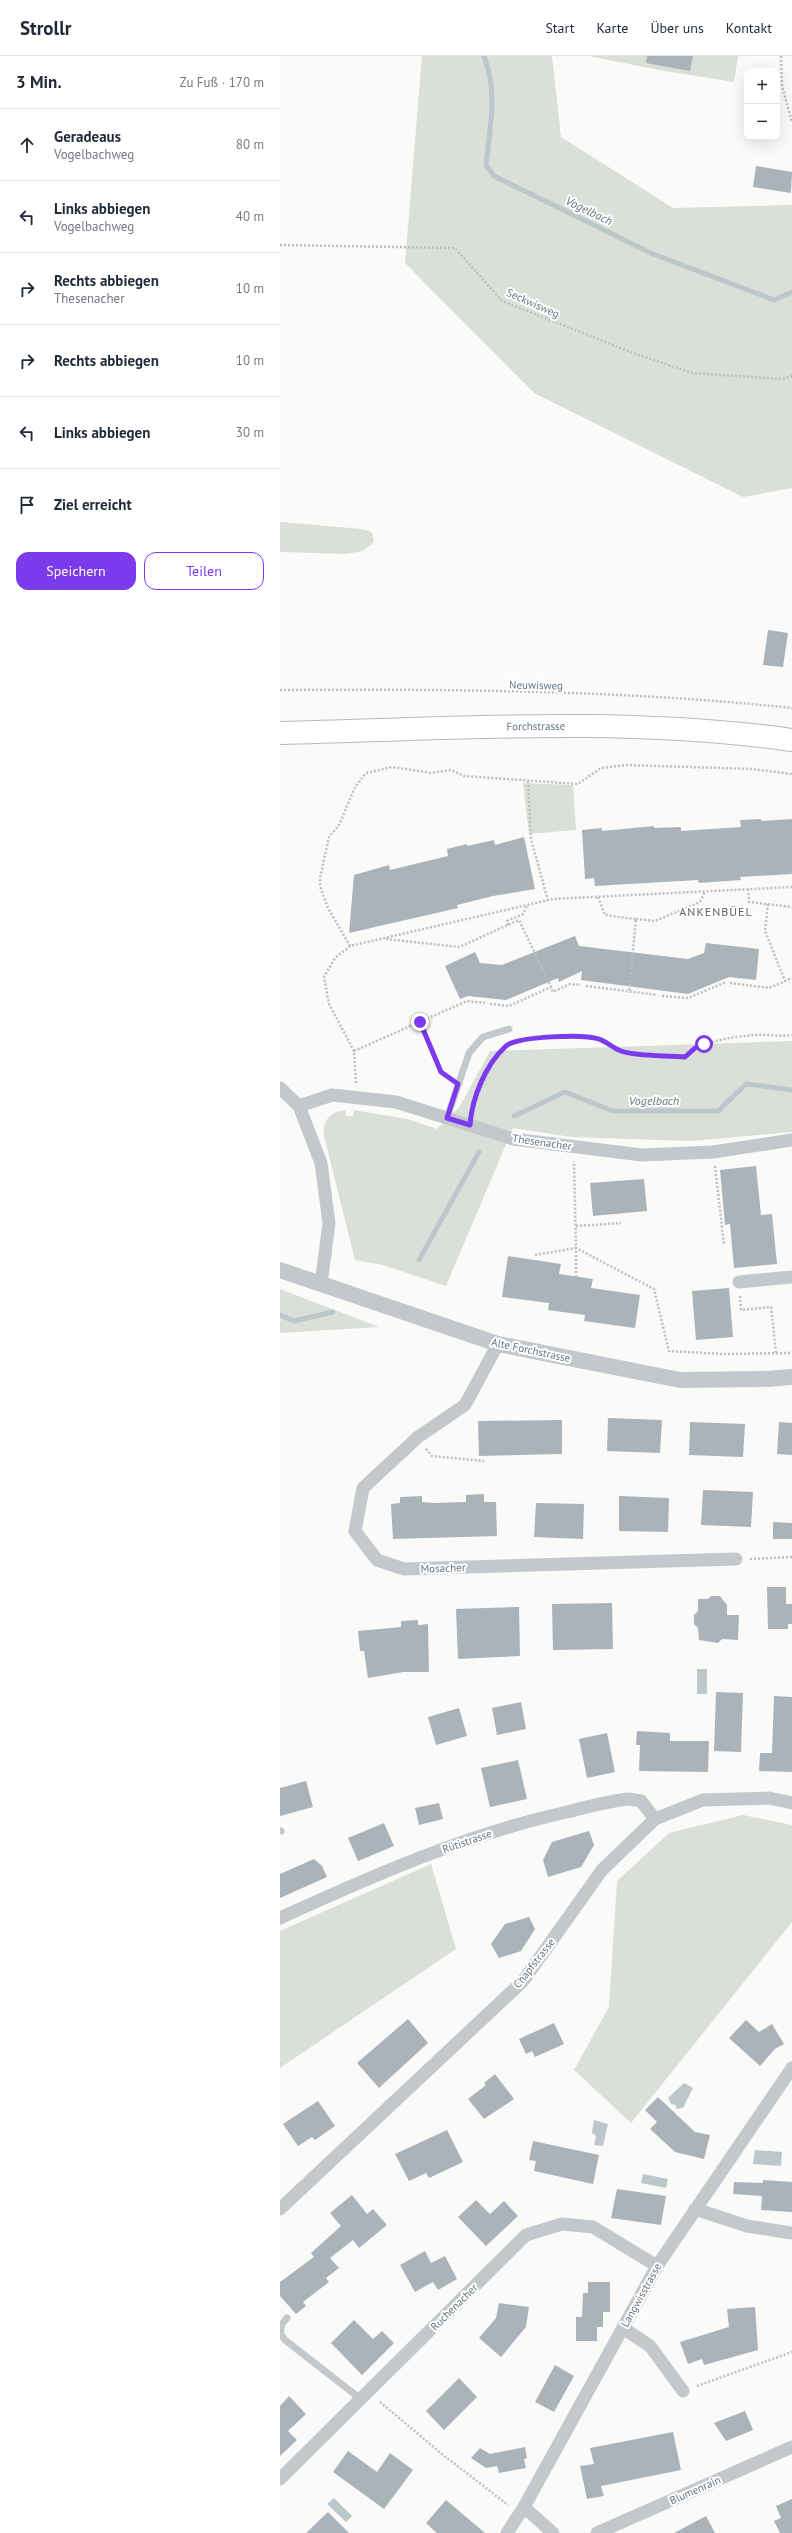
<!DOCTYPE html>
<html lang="de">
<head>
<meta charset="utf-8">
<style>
  :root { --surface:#fff; --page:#f6f6f7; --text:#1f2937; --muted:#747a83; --line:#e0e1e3; --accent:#7c3aed }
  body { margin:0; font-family:"PT Sans",sans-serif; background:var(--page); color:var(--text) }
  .controls { position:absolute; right:12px; top:12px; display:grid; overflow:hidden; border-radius:8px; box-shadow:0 4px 16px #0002 }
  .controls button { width:36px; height:36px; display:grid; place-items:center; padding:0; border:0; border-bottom:1px solid var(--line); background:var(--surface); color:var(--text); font:20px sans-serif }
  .stop { position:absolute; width:12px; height:12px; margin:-9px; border:3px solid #7c3aed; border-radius:50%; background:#fff }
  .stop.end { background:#7c3aed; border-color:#fff; box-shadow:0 1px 4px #0008 }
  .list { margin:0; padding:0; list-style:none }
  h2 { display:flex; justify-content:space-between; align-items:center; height:52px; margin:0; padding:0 16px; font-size:17px }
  h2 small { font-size:13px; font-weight:400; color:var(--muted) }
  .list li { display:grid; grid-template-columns:26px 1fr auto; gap:12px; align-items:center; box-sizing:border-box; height:72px; padding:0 16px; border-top:1px solid var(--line) }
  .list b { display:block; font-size:15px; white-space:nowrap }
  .list p { margin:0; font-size:13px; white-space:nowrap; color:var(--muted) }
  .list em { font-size:13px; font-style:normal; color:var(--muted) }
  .actions { display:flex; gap:8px; padding:12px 16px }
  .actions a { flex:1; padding:9px 0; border:1px solid var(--accent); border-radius:12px; text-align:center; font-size:14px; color:var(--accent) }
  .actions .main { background:var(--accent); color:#fff }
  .icon { flex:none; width:22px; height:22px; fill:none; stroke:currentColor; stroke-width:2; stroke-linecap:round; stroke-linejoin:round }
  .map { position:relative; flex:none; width:512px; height:2477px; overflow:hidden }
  header { display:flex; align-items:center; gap:24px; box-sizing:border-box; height:56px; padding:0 20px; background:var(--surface); border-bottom:1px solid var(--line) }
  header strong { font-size:19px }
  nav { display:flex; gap:22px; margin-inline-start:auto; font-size:14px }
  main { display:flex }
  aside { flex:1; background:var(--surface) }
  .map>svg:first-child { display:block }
  .green { fill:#dadfd7 }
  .water { fill:#bbc7cb }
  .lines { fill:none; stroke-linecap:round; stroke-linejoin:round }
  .stream { stroke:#bbc7cb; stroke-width:5 }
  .building { fill:#aab3b9 }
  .trunk-casing { stroke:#b4b9bd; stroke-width:24 }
  .path { stroke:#bbbfc2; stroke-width:2.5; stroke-dasharray:2 2; stroke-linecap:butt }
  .service { stroke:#c3c8cc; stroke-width:7 }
  .minor { stroke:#c3c8cc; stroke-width:13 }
  .tertiary { stroke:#c3c8cc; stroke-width:16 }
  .trunk { stroke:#fff; stroke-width:22 }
  .route { stroke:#7c3aed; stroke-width:5 }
  .labels { text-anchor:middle; stroke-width:4; stroke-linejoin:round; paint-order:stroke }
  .street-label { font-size:11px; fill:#657683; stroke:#fff }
  .water-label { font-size:12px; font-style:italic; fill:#60757c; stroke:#fff }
  .neighbourhood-label { font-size:12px; letter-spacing:1px; fill:#57646e; stroke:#fff }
</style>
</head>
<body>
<header>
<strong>Strollr</strong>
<nav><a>Start</a><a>Karte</a><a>Über uns</a><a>Kontakt</a></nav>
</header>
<main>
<aside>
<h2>3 Min.<small>Zu Fuß · 170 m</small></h2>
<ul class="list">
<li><svg class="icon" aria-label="ahead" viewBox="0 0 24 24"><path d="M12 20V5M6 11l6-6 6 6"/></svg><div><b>Geradeaus</b><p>Vogelbachweg</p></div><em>80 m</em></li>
<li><svg class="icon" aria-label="left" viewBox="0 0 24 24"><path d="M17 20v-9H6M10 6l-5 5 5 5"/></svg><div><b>Links abbiegen</b><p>Vogelbachweg</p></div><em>40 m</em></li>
<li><svg class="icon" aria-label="right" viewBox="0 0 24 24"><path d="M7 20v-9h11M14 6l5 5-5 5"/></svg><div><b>Rechts abbiegen</b><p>Thesenacher</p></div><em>10 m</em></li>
<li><svg class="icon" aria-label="right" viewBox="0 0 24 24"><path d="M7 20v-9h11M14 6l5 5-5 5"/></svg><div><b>Rechts abbiegen</b></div><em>10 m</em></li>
<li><svg class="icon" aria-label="left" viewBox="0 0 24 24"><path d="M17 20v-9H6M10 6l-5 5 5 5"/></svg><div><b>Links abbiegen</b></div><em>30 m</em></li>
<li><svg class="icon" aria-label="arrive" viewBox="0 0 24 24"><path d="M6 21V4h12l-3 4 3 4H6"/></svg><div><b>Ziel erreicht</b></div></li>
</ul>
<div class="actions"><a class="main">Speichern</a><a>Teilen</a></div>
</aside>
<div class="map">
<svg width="512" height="2477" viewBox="0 0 512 2477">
  <rect width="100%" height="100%" fill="#fafaf8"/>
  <!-- green -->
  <path class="green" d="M142,0H272L281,81L393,152L512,149V432L463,441L254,337L125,207Z
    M309,0H458L454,26L379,14Z
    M0,466L82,473L92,476L94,486L83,495L65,498L0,496Z
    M243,727L293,729L296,774L249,778Z
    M512,985V1076L412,1085L291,1081L233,1072L166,1230L103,1209L75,1204L44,1080C42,1064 51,1055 66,1054V1060H73L74,1054L127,1063L157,1073L180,1050L210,995Z
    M0,1233L99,1271L0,1277Z
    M463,1759L512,1769V1866L351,2067L294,2014L329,1951L337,1825L389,1777Z
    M151,1808L176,1893L0,2012V1875Z"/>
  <!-- water -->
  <path class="water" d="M417,1613H427V1638H417Z
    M404,2027L413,2032L403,2052L396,2053V2049L391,2048L388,2042Z
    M314,2064L328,2068L323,2090L314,2089L316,2080L312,2077Z
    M475,2094L502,2096L501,2110L473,2108Z
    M363,2118L388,2123L386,2132L361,2127Z
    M54,2442L72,2460L66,2466L47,2448Z"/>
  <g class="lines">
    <!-- stream -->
    <path class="stream" d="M204,0C218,36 210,71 206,109L214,120L373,198L494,244L512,236
      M234,1060L285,1036L333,1055H438L466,1028L512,1034
      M139,1204L199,1096
      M0,1259L14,1265L53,1256"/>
  </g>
  <!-- building -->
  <path class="building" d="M367,0H413L410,15L366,7Z
    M476,110L512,116L511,137L473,131Z
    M488,574L508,577L503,611L483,609Z
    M481,763V765L512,763V818L460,821L461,824L419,827L418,824L315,830L314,822L305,823L302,774L322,772V775L374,770V772L401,771V775L461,771L460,764Z
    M244,781L255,833L213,840L177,849L178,852L69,877L74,819L109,809L110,814L168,800L167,793L187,788V790L214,784L215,789Z
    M295,880L299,890L408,903L424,897L426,887L479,893L476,924L449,921L408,938L301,924L302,915L279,926L278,922L226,944L188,940L180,943L165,910L195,896L200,907L222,909Z
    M476,1110L481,1159L492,1158L497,1208L454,1212L450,1168L445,1169L440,1114Z
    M364,1123L367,1155L313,1160L310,1127Z
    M228,1200L281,1208L279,1218L313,1223L311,1232L360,1239L355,1272L304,1265L305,1259L268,1254L269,1247L222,1241Z
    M449,1232L453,1281L416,1284L412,1235Z
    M328,1362L382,1364L380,1397L327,1395Z
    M282,1364V1398L199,1400L198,1365Z
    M410,1366L465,1368L463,1401L409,1399Z
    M499,1366L512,1367V1399L497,1398Z
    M423,1434L473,1436L471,1471L421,1469Z
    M204,1438V1446H216L217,1480L113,1483L111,1448L120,1447V1441L142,1440V1446L154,1447L186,1446V1439Z
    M339,1440L389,1442L388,1476L339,1475Z
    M256,1447L304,1448L303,1483L254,1481Z
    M493,1466L512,1467V1483H493Z
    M487,1531H506V1548H512V1568H508V1573H488Z
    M431,1540H440L447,1549V1559H459L458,1584L442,1583L438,1587L419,1584L418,1572L414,1568V1559L418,1555V1543H428Z
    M332,1547L333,1593L273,1594L272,1548Z
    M239,1551L240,1600L178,1603L176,1553Z
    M138,1564V1569L148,1568L149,1616H123L88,1622L84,1595H80L78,1575L121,1571V1565Z
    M436,1636L463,1637L461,1696L434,1695Z
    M494,1640L512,1641V1716L479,1715L480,1697H492Z
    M241,1646L246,1673L217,1679L212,1652Z
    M179,1652L187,1680L156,1689L148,1661Z
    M357,1675L390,1677V1685H429L428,1716L359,1715L360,1689H356Z
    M327,1677L335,1716L307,1722L299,1683Z
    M238,1704L247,1743L210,1751L201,1712Z
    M26,1725L33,1751L0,1760V1732Z
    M159,1747L163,1763L139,1769L135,1752Z
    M104,1767L114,1790L78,1805L68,1782Z
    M309,1775L314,1789L301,1811L268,1821L263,1804L272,1786Z
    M34,1803L42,1810L47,1821L0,1842V1818Z
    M249,1861L255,1873L241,1895L219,1902L211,1888L225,1868Z
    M128,1963L148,1987L99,2032L77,2007Z
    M466,1964L479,1976L492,1968L504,1988L495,1993L480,2010L449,1982Z
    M274,1967L284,1988L255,2001L252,1995L246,1998L239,1983Z
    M215,2018L234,2043L204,2063L188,2043L206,2029L204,2027Z
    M378,2041L415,2076L430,2079L424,2103L395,2096L370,2073L377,2066L365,2054Z
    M38,2045L55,2070L35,2084L32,2081L18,2090L3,2068Z
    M167,2074L183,2106L149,2122L146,2117L129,2125L115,2098Z
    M253,2085L319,2099L313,2128L254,2115L256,2105L249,2104Z
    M483,2124L512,2126V2156L481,2154L482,2140L453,2138L454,2126L483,2127Z
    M337,2133L386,2140L381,2169L331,2162Z
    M72,2139L87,2158L93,2153L107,2169L79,2192L73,2184L50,2202L59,2212L46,2222L49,2226L23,2246L26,2250L16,2258L0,2240V2226L34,2201L31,2197L61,2170L50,2157Z
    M196,2144L210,2158L224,2145L238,2160L206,2190L178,2161Z
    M145,2195L151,2207L165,2200L177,2223L158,2234L153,2226L135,2236L120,2209Z
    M308,2226H330V2256H323V2271H317V2285H296V2261H302L303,2237H308Z
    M219,2247L249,2251L246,2271L221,2301L199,2282L216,2262Z
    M475,2251L478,2294L424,2309L422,2303L408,2308L400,2286L449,2271L447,2253Z
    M74,2264L93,2283L102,2275L114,2287L82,2319L51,2287Z
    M275,2309L294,2320L274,2356L255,2346Z
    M179,2322L197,2341L164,2374L146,2355Z
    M9,2340L26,2358L8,2375L17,2384L0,2400V2350Z
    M465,2355L473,2374L446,2385L434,2367Z
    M393,2376L401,2414L321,2430L324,2440L307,2443L300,2410L314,2408L310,2392Z
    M245,2391L247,2402L244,2403L246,2412L219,2417L217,2410L206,2412L191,2402L200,2392L210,2398Z
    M68,2395L97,2416L110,2397L133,2414L104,2453L53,2416Z
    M512,2443V2477H500L494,2465L501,2462L496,2450Z
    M166,2444L205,2477H157L146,2467Z
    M48,2456L69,2477H26Z
    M426,2460L435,2477H394Z"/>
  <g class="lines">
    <defs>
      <g id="trunk">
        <path id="s1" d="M0,677C170,673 343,660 512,684"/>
      </g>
    </defs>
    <!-- trunk casing -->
    <use href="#trunk" class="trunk-casing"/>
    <!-- path -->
    <path class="path" d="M501,0L502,30L512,66
      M0,189L175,192L222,245L353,297L412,317L502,323L512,320
      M0,634C170,633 342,634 512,652
      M248,725L251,783L268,845
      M468,833L469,846L512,851
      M318,841L325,859L356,863L349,935
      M488,848L485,875L505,925
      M356,863L375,865L420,846L425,836
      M228,869L227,865L243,858L247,850
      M106,883L179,891L239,864L271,931
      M70,890L48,852L40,830V822L49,781L59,769L75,731L86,717L112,711L151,717L171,714L184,720L298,728L321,712L346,709L472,713L512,718
      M450,927L489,932L512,922
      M306,930L377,939
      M382,940L408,942L446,926
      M210,948L229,950L271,931L273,936L290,928L301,929
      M140,966L161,1016L168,1021
      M74,995L187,945L205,947
      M76,1027L74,995L49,948L44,921L55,902L70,890L273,843L512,831
      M191,1054L212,1008L227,989L257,982L294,981L319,983L341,995L405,1001C422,985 451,981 475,979C487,978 500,981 512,979
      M435,1110L444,1189
      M296,1170L341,1167
      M255,1199L296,1192L294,1105
      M296,1221V1192L374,1233L389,1295L444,1298L512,1297
      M460,1240L461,1254L491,1251L496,1297
      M146,1393L152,1400L204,1405
      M470,1503L512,1501
      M417,2330L512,2296
      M100,2346L163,2399L228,2449"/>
    <!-- service -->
    <path class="service" d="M167,1062L189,997L203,981L229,973
      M0,1775H1
      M0,2278L5,2284L82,2344
      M0,2278L2,2268L7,2262"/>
    <!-- minor -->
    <path class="minor" d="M0,1032L19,1050L41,1107L49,1167L41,1228
      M19,1050L52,1039L116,1046L233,1083L362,1099L433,1096L512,1084
      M459,1226L512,1221
      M218,1288L185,1349L138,1381L83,1432L75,1475L97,1504L124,1513L456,1503
      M0,1862C92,1820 187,1778 287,1756C307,1751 328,1745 349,1743L361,1745L375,1763
      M0,2153L243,1925L322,1814L375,1763L423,1744L489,1742L512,1747
      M415,2153L467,2170L512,2177
      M343,2272L370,2290L403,2335
      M0,2423L246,2179L282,2168L313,2171L377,2210
      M244,2451L273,2477
      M227,2477L244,2451L377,2210L512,2012
      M317,2477L512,2391"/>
    <!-- tertiary -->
    <path class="tertiary" d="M0,1214L218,1288L400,1324L488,1323L512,1321"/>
    <!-- trunk -->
    <use href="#trunk" class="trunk"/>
  </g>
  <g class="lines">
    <!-- route -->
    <path class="route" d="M140,966L161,1016L178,1028L167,1062L190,1069C192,1042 205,1009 226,990C238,980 304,978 319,983C327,986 333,992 341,995C358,1001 386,999 405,1001L415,992L424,988"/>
  </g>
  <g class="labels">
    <!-- street labels -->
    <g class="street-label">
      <text transform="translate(253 247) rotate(24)" y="4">Seckwisweg</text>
      <text transform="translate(256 629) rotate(1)" y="4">Neuwisweg</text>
      <text dy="4" stroke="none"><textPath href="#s1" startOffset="256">Forchstrasse</textPath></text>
      <text transform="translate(262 1086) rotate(8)" y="4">Thesenacher</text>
      <text transform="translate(251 1294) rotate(12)" y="4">Alte Forchstrasse</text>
      <text transform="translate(163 1512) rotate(-2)" y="4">Mosacher</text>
      <text transform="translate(187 1785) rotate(-19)" y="4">Rütistrasse</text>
      <text transform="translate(254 1907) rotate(-52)" y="4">Chapfstrasse</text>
      <text transform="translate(361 2239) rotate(-61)" y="4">Langwisstrasse</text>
      <text transform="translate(174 2251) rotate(-45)" y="4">Ruchenacher</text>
      <text transform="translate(415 2434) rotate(-24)" y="4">Blumenrain</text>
    </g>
    <!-- water labels -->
    <g class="water-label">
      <text transform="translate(309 155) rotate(26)" y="4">Vogelbach</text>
      <text x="374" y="1049">Vogelbach</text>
    </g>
    <!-- neighbourhood labels -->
    <g class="neighbourhood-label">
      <text x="436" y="860">ANKENBÜEL</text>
    </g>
  </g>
</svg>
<div class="controls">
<button>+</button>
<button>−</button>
</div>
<div class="stop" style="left:424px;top:988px"></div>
<div class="stop end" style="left:140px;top:966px"></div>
</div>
</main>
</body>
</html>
